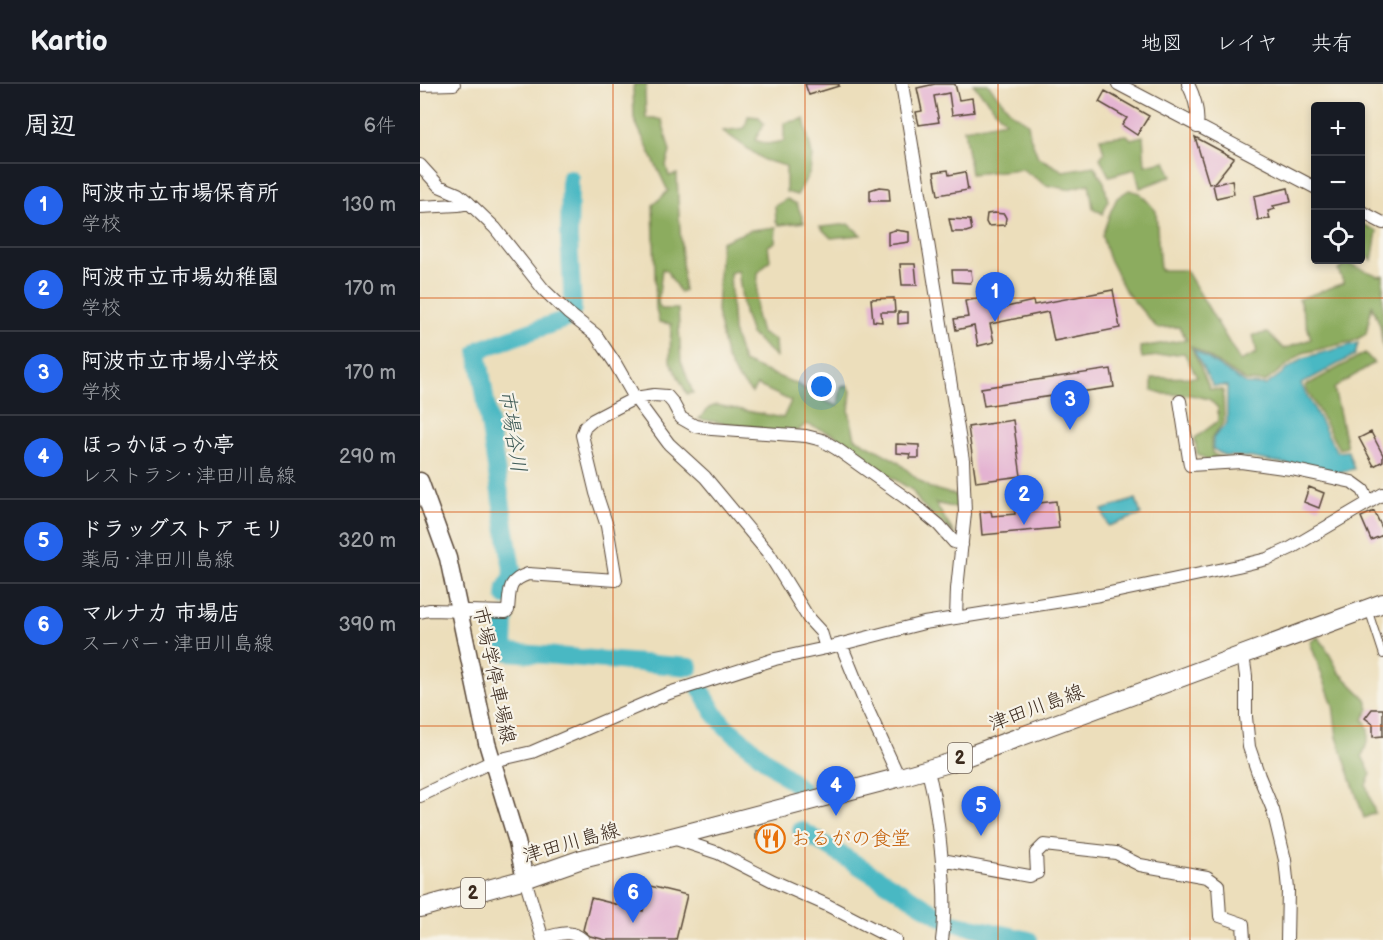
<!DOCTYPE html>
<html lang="ja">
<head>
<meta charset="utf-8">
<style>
  :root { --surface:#171b24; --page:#242831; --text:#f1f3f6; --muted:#9ea1a6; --line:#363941; --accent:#2563eb }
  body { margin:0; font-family:"Balsamiq Sans","Klee One",sans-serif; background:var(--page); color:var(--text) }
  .controls { position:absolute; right:18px; top:18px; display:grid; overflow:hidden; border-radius:6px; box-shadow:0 3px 9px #0003 }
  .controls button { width:54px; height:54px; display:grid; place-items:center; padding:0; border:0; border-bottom:2px solid var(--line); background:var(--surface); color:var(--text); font:30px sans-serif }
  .you { position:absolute; left:402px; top:303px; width:21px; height:21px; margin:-15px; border:4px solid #fff; border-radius:50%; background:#1a73e8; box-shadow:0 0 0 9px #1a73e833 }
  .badge { display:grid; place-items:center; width:39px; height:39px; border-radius:50%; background:var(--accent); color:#fff; font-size:20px; font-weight:700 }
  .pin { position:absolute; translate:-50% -50px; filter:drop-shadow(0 2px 3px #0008) }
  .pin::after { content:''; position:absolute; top:32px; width:21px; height:18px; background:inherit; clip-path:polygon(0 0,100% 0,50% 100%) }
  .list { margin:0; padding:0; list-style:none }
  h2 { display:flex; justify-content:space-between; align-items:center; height:78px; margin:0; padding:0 24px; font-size:26px }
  h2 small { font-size:20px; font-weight:400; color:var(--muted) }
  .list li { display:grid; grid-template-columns:39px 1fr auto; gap:18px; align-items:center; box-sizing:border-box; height:84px; padding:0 24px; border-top:2px solid var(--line) }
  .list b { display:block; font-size:22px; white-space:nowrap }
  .list p { margin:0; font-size:20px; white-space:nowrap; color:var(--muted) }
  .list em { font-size:20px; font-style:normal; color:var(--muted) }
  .icon { flex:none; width:33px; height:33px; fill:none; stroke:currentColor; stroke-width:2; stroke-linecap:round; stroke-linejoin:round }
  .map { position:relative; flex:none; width:963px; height:856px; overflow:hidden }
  header { display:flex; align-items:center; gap:36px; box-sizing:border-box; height:84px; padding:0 30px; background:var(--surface); border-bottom:2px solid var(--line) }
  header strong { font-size:28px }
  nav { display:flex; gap:33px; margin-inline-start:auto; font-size:21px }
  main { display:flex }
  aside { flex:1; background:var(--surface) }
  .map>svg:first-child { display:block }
  .forest { fill:#8cac5f; stroke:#646b3e; stroke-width:1.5 }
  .water { fill:#4ab8c3; stroke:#427170; stroke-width:1.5 }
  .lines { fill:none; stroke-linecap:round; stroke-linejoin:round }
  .river { stroke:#4ab8c3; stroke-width:18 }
  .building { fill:#e4b3d2 }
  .lane-casing { stroke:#564536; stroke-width:8 }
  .street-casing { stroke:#564536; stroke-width:14 }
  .secondary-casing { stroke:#564536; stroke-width:19 }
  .primary-casing { stroke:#564536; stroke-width:20 }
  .lane { stroke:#fff; stroke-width:6 }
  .street { stroke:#fff; stroke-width:12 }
  .secondary { stroke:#fff; stroke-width:16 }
  .primary { stroke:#fff; stroke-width:18 }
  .grid { fill:none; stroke:#d7540e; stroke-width:1.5; stroke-opacity:0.55 }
  .labels { text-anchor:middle; stroke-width:4.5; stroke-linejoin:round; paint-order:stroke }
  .shield { fill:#f7f3e8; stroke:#73665b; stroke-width:1.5 }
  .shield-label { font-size:18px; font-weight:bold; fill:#3b2a1e }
  .street-label { font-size:20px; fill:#3b2a1e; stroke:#f7f3e8 }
  .food-label { font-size:20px; fill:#c56008; stroke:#f7f3e8; text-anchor:start }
  .water-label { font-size:21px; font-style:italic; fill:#405c58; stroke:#f7f3e8 }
</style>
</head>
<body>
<header>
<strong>Kartio</strong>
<nav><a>地図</a><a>レイヤ</a><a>共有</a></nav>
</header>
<main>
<aside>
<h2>周辺<small>6件</small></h2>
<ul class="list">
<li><span class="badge">1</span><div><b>阿波市立市場保育所</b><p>学校</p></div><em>130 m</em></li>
<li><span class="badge">2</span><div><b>阿波市立市場幼稚園</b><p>学校</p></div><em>170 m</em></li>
<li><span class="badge">3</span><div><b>阿波市立市場小学校</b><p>学校</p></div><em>170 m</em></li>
<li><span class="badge">4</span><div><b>ほっかほっか亭</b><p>レストラン · 津田川島線</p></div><em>290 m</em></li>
<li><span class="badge">5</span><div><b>ドラッグストア モリ</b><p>薬局 · 津田川島線</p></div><em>320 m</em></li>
<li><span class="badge">6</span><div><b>マルナカ 市場店</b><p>スーパー · 津田川島線</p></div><em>390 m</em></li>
</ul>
</aside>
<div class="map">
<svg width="963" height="856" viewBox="0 0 963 856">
  <rect width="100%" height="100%" fill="#f7f3e8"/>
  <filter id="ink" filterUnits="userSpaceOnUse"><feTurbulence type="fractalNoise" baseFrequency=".0167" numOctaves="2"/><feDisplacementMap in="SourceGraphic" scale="12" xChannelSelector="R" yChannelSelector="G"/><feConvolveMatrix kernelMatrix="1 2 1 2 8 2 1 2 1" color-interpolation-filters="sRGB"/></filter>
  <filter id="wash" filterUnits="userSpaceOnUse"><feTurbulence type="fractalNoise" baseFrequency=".008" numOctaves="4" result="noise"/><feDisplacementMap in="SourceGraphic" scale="24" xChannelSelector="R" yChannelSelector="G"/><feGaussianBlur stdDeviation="1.35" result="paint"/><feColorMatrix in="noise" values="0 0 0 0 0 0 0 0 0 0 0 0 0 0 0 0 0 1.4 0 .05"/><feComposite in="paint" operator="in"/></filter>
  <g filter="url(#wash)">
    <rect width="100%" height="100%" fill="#ecdebb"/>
    <!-- forest -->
    <path class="forest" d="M215,0H227L225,8L226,34H234L242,36L250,68L246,81L249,92L257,90L258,115L264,207L260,208L246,186L242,185L238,219L241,225H258L261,277L273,309L267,310L250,277L251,240L239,238L236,225L233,121L248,107L214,35L213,3Z
      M553,0H568L592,29L608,39L610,52L618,73L643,87L674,82L684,98L688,117L683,130L673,124L669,100L647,105L626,101L602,85L551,90L544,45L585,37Z
      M328,32L339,33L344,40L335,56L347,60L364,57V39L384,35L392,71L390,88L377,111L366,108V82L344,76L303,47L325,44Z
      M707,51L711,55L723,52L725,81L745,77L752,92L720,104L715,85L689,92L680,74L684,69L680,54Z
      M709,106L720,109L736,127L740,186H766L820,277L837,269L833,251L848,249L864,265L891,255L879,215L924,199L918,186L927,179L959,192L963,191V265L960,241L952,221L946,250L934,257L883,269L845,298L826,297L771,262L790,305L803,306L804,338L791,355L792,369L802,375L786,376L777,369L775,354L798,337V324L789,315L771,311L745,310L732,306V294L777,293L764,269L722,274L720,263L767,256L759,243L737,244L706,208L688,173L682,152L690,129L697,114Z
      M367,115L377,120L384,138L359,141L356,137L355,122Z
      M940,139L957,147L952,176L941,167Z
      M429,140L441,151L411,154L400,143Z
      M356,143L355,158L348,162L350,176L338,189L336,231L341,249L355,256L356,273L331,250L324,229L318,186L310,189L313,247L323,278L379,301L407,318L418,322L421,303L427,301L431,307L429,328L435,354L477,377L496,394L510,404L536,411L537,424L515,419L535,451L500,419L492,406L434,370L415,351L386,340L378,347H350L279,335L289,324L296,321L363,334L371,317L337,301L332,309L316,292L306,273L297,227L301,158L331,146Z
      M945,269L954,279L914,304L927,363L919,365L885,302Z
      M898,553L905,562L919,588L946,615L949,625L943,635C953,647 947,659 942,672L951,690L946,701L955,729L944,734L917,653L913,621L890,558Z"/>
    <!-- water -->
    <path class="water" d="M938,259L935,271L881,300L917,368L928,367L934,385L915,389L827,373L805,372L793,365V354L807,339V302H793L773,265L826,300L846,301L883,274Z
      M716,415L721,431L688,442L682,426Z"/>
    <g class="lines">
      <!-- river -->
      <path class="river" d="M150,94L149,155L153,225
        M85,512L86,503L93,492L58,268L61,265L146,235
        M85,534L84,564L88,568L270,583
        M280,604L295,630L306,643L381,705
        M381,746L530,838L609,856"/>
    </g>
    <g id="blocks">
      <!-- building -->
      <path class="building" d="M385,0H419V2L389,11Z
        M515,0H535L539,16L552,14L554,28L532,31L529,9L514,12L519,38L499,41L496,28L502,27L497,4Z
        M685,7L729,32L717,51L702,41L707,34L679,18Z
        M775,53L814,74L794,99L789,100Z
        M528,86L529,91L545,88L548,106L518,111L514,88Z
        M812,96L814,110L796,114L793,101Z
        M459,103L469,104L470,117H450V106Z
        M868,104L871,118L853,122L855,125L848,127L850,135L838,136L834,112Z
        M574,129L584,130L586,134L585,141L568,142L566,138L567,130Z
        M529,135L550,136L552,146L546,148H532Z
        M475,146L489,148V158L468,161V148Z
        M480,180H495L497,201H482Z
        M532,186H551L552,196L550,199L533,198Z
        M693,206L700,244L634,257L628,228L570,240L574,258L558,262L554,242L536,246L534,235L548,233L545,217L566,213L567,221L581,218L582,224L613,217L614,221Z
        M474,214L475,228H461L462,238L453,237L451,215Z
        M478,228H488V239L478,240Z
        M691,285L694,303L564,322L561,304Z
        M593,336L601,392L556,398L548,343Z
        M951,348L963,371V377L954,382L939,354Z
        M476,360L499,361V374H489L490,370L476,369Z
        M889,403L904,409L899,424L884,418Z
        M636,417L639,444L562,451L560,428L571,427L572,432L595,430L594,422Z
        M954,427L963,446V451L951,456L941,433Z
        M952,625H963V652L953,653V640L945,634Z
        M359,745V758L350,759V756L336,755V747Z
        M230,802L267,811L256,856H186L170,852L163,846L171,814L223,827Z"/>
    </g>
  </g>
  <g filter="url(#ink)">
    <use href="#blocks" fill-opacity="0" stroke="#564536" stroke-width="1.5"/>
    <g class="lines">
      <defs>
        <path id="lane" d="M949,528L963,571"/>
        <path id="street" d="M482,0L505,140L543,376L545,429L537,505L536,534
          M698,0L896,104
          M768,0C775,14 779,27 777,43
          M0,1L34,0
          M0,81L19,102L38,110L49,119
          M0,123L38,121L49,119L75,144L124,206L148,229L176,251L195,279L215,314L249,360L285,393L349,470L389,535L401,548L406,564
          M940,127L963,139
          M760,317L770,381L821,378L871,385L932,398L943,406L949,418
          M0,528L9,526L86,528L88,526C90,507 87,497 108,490L196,496L187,442L176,409L162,351L165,343L173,336L215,314L234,311L247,312L253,319L261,334L275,342L292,345L386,352L402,356L417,365L490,417L519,441L534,458L542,461
          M421,560L447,624L475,685L477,694
          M823,571L826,592V633L829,663L839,692L853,726L865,776L868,805L867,856
          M507,685C514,706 516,726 519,749C523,784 527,821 522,856
          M0,712L73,677L112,668L249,609L355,575L406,564L504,539L680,511L818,482L847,475L871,464L963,410
          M253,754L298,769L353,797L407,821L475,856
          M522,776L609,792L617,789L616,769L624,761L696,769L720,781L787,793L798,801L800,832L823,840L824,856
          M105,795L123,856
          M123,854C138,851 150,844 163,856"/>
        <path id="secondary" d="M0,397L28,474L67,659L97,758L105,795"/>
        <path id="primary" d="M0,824L105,795L162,775L252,753L477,694L529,679L963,519"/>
      </defs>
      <!-- lane casing -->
      <use href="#lane" class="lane-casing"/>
      <!-- street casing -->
      <use href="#street" class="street-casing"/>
      <!-- secondary casing -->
      <use href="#secondary" class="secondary-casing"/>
      <!-- primary casing -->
      <use href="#primary" class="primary-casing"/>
      <!-- lane -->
      <use href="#lane" class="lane"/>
      <!-- street -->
      <use href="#street" class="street"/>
      <!-- secondary -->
      <use href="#secondary" class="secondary"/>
      <!-- primary -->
      <use href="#primary" class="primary"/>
    </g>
  </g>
  <!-- grid -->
  <path class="grid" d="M193,0V856M385,0V856M578,0V856M770,0V856M0,214H963M0,428H963M0,642H963"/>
  <!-- icons -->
  <defs>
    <symbol id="restaurant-ring" viewBox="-11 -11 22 22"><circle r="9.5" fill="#f7f3e8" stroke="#e8710a" stroke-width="1.5"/><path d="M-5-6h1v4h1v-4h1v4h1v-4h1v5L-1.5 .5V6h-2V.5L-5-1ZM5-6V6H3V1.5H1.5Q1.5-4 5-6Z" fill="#e8710a"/></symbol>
  </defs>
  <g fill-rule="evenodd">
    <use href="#restaurant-ring" x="334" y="738" width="33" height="33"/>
  </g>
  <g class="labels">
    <!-- shield labels -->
    <g class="shield">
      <rect x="528" y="659" width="24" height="30" rx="4.5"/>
      <rect x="41" y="794" width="24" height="30" rx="4.5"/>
    </g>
    <g class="shield-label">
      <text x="540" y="680">2</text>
      <text x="53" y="815">2</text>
    </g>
    <!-- street labels -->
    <g class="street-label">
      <text transform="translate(75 591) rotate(78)" y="7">市場学停車場線</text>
      <text transform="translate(616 623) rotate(-20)" y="7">津田川島線</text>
      <text transform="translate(151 758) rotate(-16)" y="7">津田川島線</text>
    </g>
    <!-- food labels -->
    <g class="food-label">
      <text x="371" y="761">おるがの食堂</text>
    </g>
    <!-- water labels -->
    <g class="water-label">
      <text transform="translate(93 347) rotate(81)" y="7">市場谷川</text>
    </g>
  </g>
</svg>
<div class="controls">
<button>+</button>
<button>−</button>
<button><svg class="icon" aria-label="locate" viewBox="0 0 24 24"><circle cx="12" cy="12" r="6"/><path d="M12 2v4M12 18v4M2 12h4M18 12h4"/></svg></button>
</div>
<div class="you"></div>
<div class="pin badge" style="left:575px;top:238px">1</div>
<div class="pin badge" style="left:604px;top:441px">2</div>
<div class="pin badge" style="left:650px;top:346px">3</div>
<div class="pin badge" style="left:416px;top:732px">4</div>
<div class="pin badge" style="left:561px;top:752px">5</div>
<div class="pin badge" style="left:213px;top:839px">6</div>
</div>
</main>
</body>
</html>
